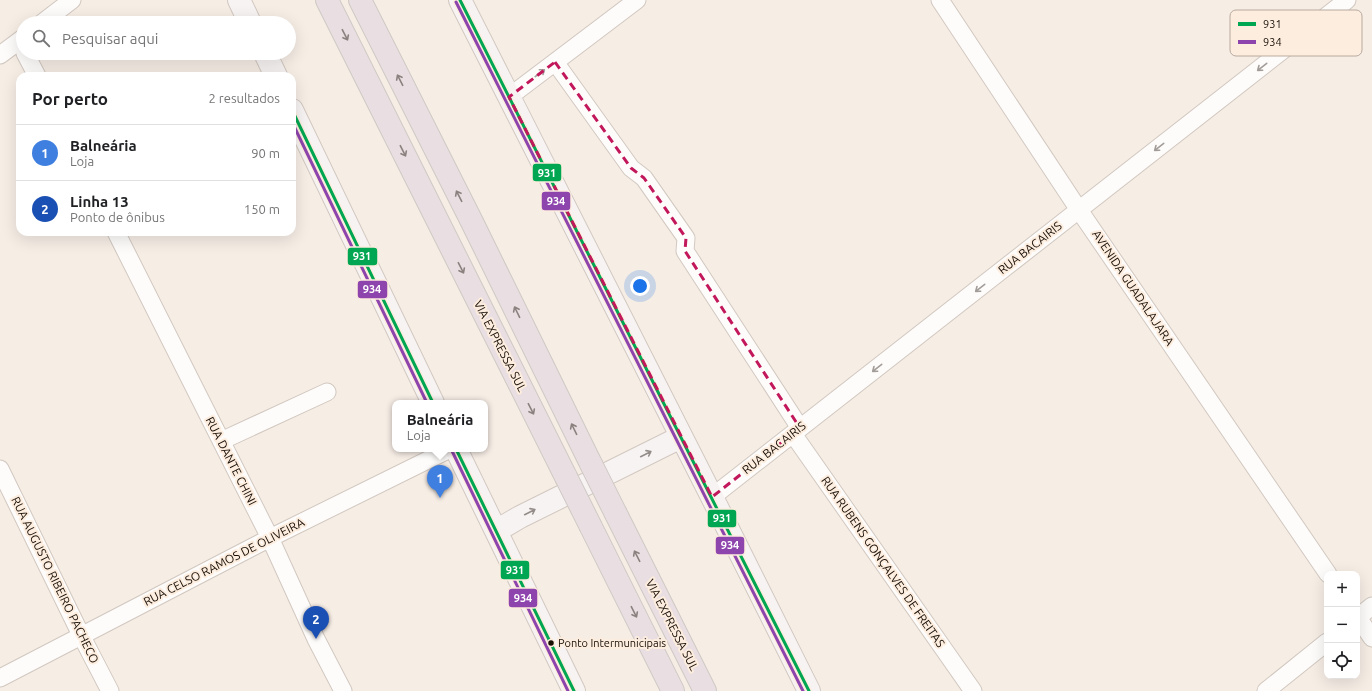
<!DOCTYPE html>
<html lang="pt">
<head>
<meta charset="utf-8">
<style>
  :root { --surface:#fff; --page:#f2f2f2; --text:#202124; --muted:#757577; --line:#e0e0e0; --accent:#665d55 }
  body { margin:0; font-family:Ubuntu,sans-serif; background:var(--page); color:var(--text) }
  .controls { position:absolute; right:12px; bottom:12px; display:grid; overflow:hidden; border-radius:8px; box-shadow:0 4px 16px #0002 }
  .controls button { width:36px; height:36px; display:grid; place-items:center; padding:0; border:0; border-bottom:1px solid var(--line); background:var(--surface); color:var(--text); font:20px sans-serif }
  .you { position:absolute; left:640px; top:286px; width:14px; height:14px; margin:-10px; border:3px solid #fff; border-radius:50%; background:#1a73e8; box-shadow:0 0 0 6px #1a73e833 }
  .badge { display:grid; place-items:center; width:26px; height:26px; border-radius:50%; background:var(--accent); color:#fff; font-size:13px; font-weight:700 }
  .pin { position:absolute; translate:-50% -33px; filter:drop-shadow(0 1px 2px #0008) }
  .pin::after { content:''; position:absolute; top:21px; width:14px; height:12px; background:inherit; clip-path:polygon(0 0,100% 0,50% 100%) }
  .popup { position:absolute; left:392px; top:400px; width:96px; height:52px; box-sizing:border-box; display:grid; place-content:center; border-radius:8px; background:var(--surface); filter:drop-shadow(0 1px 3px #0005); font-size:13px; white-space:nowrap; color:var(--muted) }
  .popup b { font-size:15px; color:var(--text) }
  .popup::after { content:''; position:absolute; left:50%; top:100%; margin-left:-8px; border:8px solid transparent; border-top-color:var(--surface) }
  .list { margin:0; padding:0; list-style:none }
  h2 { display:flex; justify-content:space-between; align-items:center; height:52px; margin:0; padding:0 16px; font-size:17px }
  h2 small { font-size:13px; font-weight:400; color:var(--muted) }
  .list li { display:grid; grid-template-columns:26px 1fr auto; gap:12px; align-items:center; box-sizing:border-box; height:56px; padding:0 16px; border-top:1px solid var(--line) }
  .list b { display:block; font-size:15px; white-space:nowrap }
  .list p { margin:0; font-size:13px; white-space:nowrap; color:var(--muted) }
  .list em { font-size:13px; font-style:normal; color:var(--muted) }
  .icon { flex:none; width:22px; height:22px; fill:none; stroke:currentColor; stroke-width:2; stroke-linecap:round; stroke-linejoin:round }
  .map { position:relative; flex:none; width:1372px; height:691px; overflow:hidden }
  .search { position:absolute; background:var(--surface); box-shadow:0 4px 16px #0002; left:16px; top:16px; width:280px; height:44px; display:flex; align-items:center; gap:10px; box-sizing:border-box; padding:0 14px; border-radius:22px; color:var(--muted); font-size:15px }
  .panel { position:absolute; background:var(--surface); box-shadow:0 4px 16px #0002; left:16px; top:72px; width:280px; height:164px; border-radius:12px }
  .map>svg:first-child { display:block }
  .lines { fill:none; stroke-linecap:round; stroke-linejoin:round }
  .street-casing { stroke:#d1c8c0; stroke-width:19 }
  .secondary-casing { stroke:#d1c8c0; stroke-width:24 }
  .highway-casing { stroke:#cec9c4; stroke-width:24 }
  .street { stroke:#fefcfb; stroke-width:17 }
  .secondary { stroke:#f8f3f3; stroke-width:22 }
  .highway { stroke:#e9dee1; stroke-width:22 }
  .highway-bridge-casing { stroke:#cec9c4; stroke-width:24; stroke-linecap:butt }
  .highway-bridge { stroke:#e9dee1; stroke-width:22 }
  .bus-1-casing { stroke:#fdedde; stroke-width:6 }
  .bus-2-casing { stroke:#fdedde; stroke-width:6 }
  .bus-1 { stroke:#00a651; stroke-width:3 }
  .bus-2 { stroke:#8e44ad; stroke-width:3 }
  .oneway { stroke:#8b817f }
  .oneway2 { stroke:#a29d99 }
  .oneway3 { stroke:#938c89 }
  .marked { fill:none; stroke:#c2185b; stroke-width:3; stroke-dasharray:8 5; stroke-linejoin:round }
  .bus-dot { fill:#180f07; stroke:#fdedde; stroke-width:1.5 }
  .labels { text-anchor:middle; stroke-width:4; stroke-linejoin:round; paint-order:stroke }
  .bus-label { font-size:11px; fill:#180f07; stroke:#fdedde; text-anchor:start }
  .street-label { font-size:12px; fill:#180f07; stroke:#fdedde }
  .key { fill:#fdedde; stroke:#b8aa9e; stroke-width:1 }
  .key-label { font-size:11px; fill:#180f07 }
  .line-badge { stroke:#fdedde; stroke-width:1.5 }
  .badge-label { font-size:11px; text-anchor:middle; font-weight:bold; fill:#fff }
</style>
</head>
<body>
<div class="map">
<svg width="1372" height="691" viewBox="0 0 1372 691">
  <rect width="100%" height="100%" fill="#f6ede5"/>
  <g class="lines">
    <defs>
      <path id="street" d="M940,0L1079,210L1328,574
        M42,23L72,0
        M25,53L37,76
        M0,55L23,38
        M555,62L631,168L644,178L686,238L685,251L800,428
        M509,97L637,0
        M116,232L270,538L316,639L343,691
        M793,434L973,691
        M221,441L327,392
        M0,469L81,635L110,691
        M712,497L1347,0
        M1357,616L1372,638
        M1357,618L1372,606
        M0,678L270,538L450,449
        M1266,691L1327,642"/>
      <path id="secondary" d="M239,0L250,23
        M460,0L712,497L809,691
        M265,53L276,76
        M292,110L433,403
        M456,449L574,691
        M496,531L520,517L681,437"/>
      <path id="highway" d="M327,0L566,477
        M360,0L471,220L591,464
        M616,514L705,691
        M591,527L673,691"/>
    </defs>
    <!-- street casing -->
    <use href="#street" class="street-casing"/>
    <!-- secondary casing -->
    <use href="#secondary" class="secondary-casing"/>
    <!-- highway casing -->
    <use href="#highway" class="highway-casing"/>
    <!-- street -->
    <use href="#street" class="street"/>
    <!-- secondary -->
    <use href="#secondary" class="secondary"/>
    <!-- highway -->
    <use href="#highway" class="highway"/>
    <defs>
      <path id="highway-bridge" d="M591,464L616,514
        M566,477L591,527"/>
    </defs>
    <!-- highway-bridge casing -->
    <use href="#highway-bridge" class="highway-bridge-casing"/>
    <!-- highway-bridge -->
    <use href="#highway-bridge" class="highway-bridge"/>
    <defs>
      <path id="bus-1" d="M460,0L809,691
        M292,110L433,403
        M456,449L574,691"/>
      <path id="bus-2" d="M456,2L803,691
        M292,122L427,403
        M452,451L568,691"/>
    </defs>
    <!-- bus-1 casing -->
    <use href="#bus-1" class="bus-1-casing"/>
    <!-- bus-2 casing -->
    <use href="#bus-2" class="bus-2-casing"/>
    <!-- bus-1 -->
    <use href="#bus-1" class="bus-1"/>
    <!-- bus-2 -->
    <use href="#bus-2" class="bus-2"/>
  </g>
  <!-- one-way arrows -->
  <defs><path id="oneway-shaft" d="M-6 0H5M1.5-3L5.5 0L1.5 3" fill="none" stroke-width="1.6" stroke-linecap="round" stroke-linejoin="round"/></defs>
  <g class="oneway">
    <use href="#oneway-shaft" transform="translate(345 35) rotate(63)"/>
    <use href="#oneway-shaft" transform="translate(400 80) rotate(-117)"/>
    <use href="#oneway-shaft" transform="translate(403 151) rotate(63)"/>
    <use href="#oneway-shaft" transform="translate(459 196) rotate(-117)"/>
    <use href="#oneway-shaft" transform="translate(461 268) rotate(63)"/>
    <use href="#oneway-shaft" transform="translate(517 312) rotate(-116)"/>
    <use href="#oneway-shaft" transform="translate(531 409) rotate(63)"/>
    <use href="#oneway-shaft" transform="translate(574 429) rotate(-116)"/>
    <use href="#oneway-shaft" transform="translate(637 556) rotate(-117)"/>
    <use href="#oneway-shaft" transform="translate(634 612) rotate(63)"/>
  </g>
  <g class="oneway2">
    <use href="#oneway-shaft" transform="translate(1262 67) rotate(142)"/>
    <use href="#oneway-shaft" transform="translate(540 73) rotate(-37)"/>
    <use href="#oneway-shaft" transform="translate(1159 147) rotate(142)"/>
    <use href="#oneway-shaft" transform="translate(980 288) rotate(142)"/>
    <use href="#oneway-shaft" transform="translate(877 368) rotate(142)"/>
  </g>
  <g class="oneway3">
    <use href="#oneway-shaft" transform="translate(646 454) rotate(-27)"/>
    <use href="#oneway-shaft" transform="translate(530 512) rotate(-27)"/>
  </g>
  <!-- marked area -->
  <path class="marked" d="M555,62L631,168L644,178L686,238L685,251L800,428L712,497L509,97Z"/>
  <!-- markers -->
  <circle class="bus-dot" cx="551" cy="643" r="3.5"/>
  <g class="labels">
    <!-- bus labels -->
    <g class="bus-label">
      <text x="558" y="647">Ponto Intermunicipais</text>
    </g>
    <!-- street labels -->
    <g class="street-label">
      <text transform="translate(1030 248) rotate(-38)" y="4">RUA BACAIRIS</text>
      <text transform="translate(1133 288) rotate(56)" y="4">AVENIDA GUADALAJARA</text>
      <text transform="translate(500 346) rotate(63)" y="4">VIA EXPRESSA SUL</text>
      <text transform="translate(774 448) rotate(-38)" y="4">RUA BACAIRIS</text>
      <text transform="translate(231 461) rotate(63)" y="4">RUA DANTE CHINI</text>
      <text transform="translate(224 562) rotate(-27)" y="4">RUA CELSO RAMOS DE OLIVEIRA</text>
      <text transform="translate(883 562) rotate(55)" y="4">RUA RUBENS GONÇALVES DE FREITAS</text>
      <text transform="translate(55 580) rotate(64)" y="4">RUA AUGUSTO RIBEIRO PACHECO</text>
      <text transform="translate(672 625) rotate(63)" y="4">VIA EXPRESSA SUL</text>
    </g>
  </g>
  <!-- legend -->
  <rect x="1230" y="10" width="132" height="46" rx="6" class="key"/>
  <rect x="1238" y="22" width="18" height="4" fill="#00a651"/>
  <rect x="1238" y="40" width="18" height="4" fill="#8e44ad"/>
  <g class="key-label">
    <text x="1263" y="28">931</text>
    <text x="1263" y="46">934</text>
  </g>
  <g class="line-badge">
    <rect x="532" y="163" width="30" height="19" rx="4" fill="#00a651"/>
    <rect x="541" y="191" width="30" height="20" rx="4" fill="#8e44ad"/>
    <rect x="347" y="247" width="31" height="19" rx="4" fill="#00a651"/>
    <rect x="357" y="280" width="31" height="19" rx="4" fill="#8e44ad"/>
    <rect x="707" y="509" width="30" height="19" rx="4" fill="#00a651"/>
    <rect x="715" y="536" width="30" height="19" rx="4" fill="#8e44ad"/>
    <rect x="500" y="560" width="30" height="20" rx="4" fill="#00a651"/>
    <rect x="508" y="588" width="30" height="20" rx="4" fill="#8e44ad"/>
  </g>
  <g class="badge-label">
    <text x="547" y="177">931</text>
    <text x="556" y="205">934</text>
    <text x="362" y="260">931</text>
    <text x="372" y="293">934</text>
    <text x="722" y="522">931</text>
    <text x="730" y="549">934</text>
    <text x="515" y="574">931</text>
    <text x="523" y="602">934</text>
  </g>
</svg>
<div class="controls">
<button>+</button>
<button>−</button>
<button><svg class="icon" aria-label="locate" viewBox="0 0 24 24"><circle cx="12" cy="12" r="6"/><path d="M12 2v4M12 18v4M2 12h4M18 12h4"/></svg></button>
</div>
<div class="you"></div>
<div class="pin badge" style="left:440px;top:498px;background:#3f7fe0">1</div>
<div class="popup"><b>Balneária</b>Loja</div>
<div class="pin badge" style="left:316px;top:639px;background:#1a4fb4">2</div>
<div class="search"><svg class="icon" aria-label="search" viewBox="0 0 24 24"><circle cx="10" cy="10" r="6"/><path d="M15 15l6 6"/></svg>Pesquisar aqui</div>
<section class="panel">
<h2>Por perto<small>2 resultados</small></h2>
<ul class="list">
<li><span class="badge" style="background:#3f7fe0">1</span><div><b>Balneária</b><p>Loja</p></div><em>90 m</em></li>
<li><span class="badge" style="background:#1a4fb4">2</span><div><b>Linha 13</b><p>Ponto de ônibus</p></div><em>150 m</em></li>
</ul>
</section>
</div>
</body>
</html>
